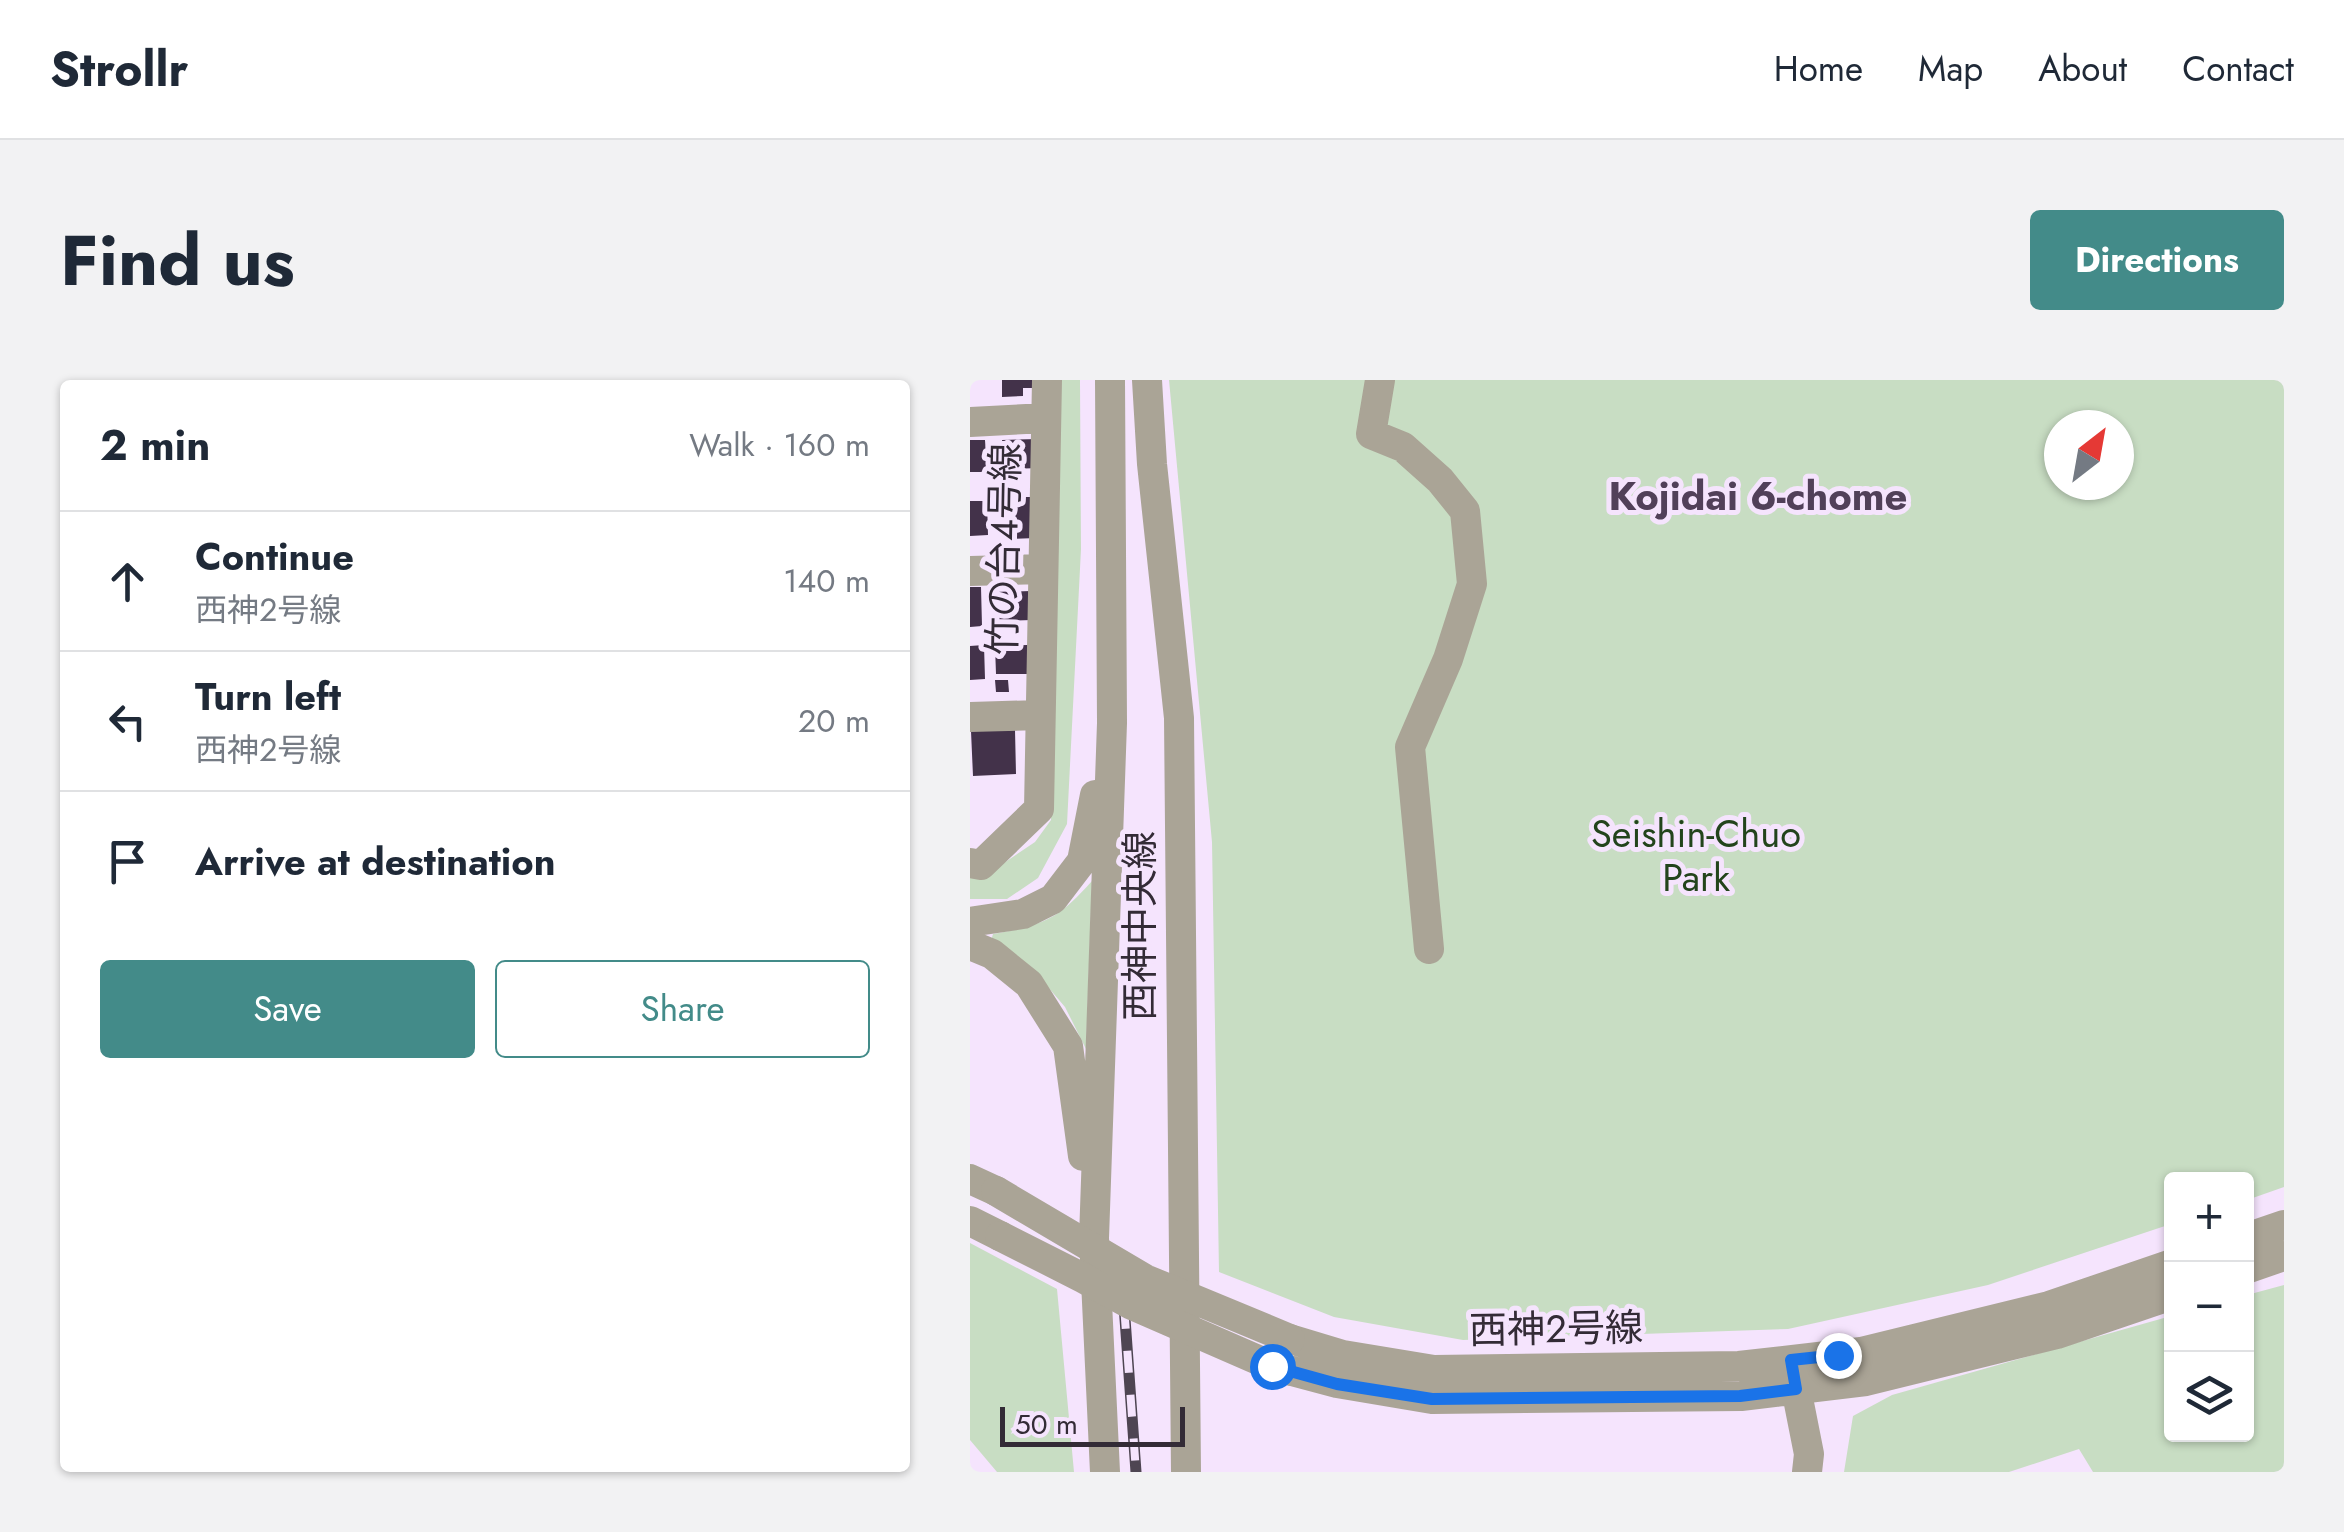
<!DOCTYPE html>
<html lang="en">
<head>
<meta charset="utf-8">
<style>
  :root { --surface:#fff; --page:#f2f2f3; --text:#1f2937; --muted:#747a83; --line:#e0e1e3; --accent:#438b89 }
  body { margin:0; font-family:Jost,"Noto Sans JP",sans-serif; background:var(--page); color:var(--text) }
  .controls { position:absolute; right:30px; bottom:30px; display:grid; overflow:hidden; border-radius:10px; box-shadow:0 2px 8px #0004 }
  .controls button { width:90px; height:90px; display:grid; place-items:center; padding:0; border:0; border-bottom:2px solid var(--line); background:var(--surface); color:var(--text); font:50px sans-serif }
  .compass { position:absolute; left:1074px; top:30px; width:90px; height:90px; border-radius:50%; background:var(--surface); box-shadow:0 2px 8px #0004; rotate:31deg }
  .scale { position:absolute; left:30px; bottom:25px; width:185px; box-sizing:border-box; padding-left:10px; border:5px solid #332b36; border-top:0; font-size:28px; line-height:35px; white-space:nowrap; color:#332b36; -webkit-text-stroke:8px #f5e4fd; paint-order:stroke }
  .stop { position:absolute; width:30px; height:30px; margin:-22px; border:8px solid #1a73e8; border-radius:50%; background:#fff }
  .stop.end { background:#1a73e8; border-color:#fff; box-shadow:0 2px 10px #0008 }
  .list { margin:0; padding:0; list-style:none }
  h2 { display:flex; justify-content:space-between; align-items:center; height:130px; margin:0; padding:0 40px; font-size:42px }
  h2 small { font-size:32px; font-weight:400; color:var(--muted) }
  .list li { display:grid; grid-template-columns:65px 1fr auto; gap:30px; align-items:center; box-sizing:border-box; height:140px; padding:0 40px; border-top:2px solid var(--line) }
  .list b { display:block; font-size:38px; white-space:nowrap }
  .list p { margin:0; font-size:32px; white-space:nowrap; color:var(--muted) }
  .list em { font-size:32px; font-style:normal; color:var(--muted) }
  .actions { display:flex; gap:20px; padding:30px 40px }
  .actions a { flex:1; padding:22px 0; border:2px solid var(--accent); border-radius:10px; text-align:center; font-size:35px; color:var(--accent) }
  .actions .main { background:var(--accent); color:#fff }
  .icon { flex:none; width:55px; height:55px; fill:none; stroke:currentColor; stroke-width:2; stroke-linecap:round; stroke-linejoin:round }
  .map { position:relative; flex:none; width:1314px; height:1092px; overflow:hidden; border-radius:10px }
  header { display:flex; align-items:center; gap:60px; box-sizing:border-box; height:140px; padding:0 50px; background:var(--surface); border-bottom:2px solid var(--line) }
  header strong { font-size:48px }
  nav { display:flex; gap:55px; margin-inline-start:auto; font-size:35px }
  .intro { display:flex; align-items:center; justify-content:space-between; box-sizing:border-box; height:240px; padding:0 60px }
  h1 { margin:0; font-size:70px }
  .button { padding:25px 45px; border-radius:10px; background:var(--accent); color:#fff; font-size:35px; font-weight:700 }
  main { display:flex; gap:60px; padding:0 60px }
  aside { flex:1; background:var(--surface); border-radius:10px; box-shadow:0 2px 8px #0004 }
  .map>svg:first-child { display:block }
  .green { fill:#c8ddc3; fill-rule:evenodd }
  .building { fill:#43324a }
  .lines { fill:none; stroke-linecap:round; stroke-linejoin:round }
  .minor { stroke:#aaa496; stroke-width:30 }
  .rail-casing { stroke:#4e4552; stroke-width:11 }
  .rail { stroke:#f5e4fd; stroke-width:8; stroke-dasharray:22; stroke-linecap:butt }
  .minor-bridge { stroke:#aaa496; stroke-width:30 }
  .route { stroke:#1a73e8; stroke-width:12 }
  .labels { text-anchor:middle; stroke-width:10; stroke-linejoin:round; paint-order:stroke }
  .street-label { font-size:38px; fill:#332b36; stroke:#f5e4fd }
  .park-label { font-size:38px; fill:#23441c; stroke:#f5e4fd }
  .neighbourhood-label { font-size:40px; font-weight:bold; fill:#514059; stroke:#f5e4fd }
</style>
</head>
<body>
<header>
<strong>Strollr</strong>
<nav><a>Home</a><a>Map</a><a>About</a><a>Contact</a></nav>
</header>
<div class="intro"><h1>Find us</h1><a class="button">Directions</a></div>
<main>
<aside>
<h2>2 min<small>Walk · 160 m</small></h2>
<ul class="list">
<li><svg class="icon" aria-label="ahead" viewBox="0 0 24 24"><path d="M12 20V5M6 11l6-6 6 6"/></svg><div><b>Continue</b><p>西神２号線</p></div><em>140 m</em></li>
<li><svg class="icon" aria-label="left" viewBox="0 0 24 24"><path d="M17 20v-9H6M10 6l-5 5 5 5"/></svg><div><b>Turn left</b><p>西神２号線</p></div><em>20 m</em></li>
<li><svg class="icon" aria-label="arrive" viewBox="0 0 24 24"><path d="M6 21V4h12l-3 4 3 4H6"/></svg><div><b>Arrive at destination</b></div></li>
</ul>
<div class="actions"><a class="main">Save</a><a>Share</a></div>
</aside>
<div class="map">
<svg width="1314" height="1092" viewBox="0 0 1314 1092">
  <rect width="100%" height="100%" fill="#f5e4fd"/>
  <!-- green -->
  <path class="green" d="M88,0H110L111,169L97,444L68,498L37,519H0V494L19,493L65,462L81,440Z
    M199,0H1314V807L1277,820L1276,799H1202L1201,844L1018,905L818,949L493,960L364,937L249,892L242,462ZM1089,45H1149V105H1089Z
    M122,501L116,669L95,627L60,586L21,561L23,554C75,544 86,541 122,501Z
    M0,863L87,909L104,1092H27L0,1060Z
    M1314,905V1092H1123L1109,1069L1039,1092H874L883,1036L922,1015L1201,936L1202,1054H1276L1277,915Z"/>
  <!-- building -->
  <path class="building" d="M32,0H67V8H53V16L32,17Z
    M69,59L70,88L33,89L32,60Z
    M0,60H15L17,92H0Z
    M33,117H64L66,158L35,159Z
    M0,121H17L18,155L0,156Z
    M0,207H11L12,246L0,247Z
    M61,211L62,240L22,241V212Z
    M14,265L15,299L0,300V266Z
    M58,265L59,294H26L25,266Z
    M25,300H38L39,312H26Z
    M45,350L46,394L3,396L1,351Z"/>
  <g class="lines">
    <!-- minor -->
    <path class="minor" d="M177,0L182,84L209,338L216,1092
      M410,0L401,54L433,67L470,100L495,131L502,204L478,279L440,367L459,569
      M0,42L76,38
      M0,191L73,189
      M0,337L70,335
      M0,483L11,485L69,429L77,0
      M0,542L53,534L83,519L112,481L125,415
      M0,565L22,574L59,604L98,666L113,776
      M0,799L26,811
      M0,841L30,856
      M1276,858L1314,845
      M1276,889L1314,876
      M320,959L373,975L464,990L769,986L891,972L1079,926L1202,884
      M322,991L367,1003L462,1019L771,1016L896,1001L1087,954L1202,915
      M823,993L839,1074L837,1092
      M135,1092L124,858L142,343L140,0"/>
    <defs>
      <path id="rail" d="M151,883L166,1092"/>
    </defs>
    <!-- rail casing -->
    <use href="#rail" class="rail-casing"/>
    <!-- rail -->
    <use href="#rail" class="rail"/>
    <!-- minor-bridge -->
    <path class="minor-bridge" d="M26,811L175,899L320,959
      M30,856L113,898L162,925L302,986L322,991"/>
  </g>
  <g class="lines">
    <!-- route -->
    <path class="route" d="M302,986L367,1004L462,1019L770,1016L826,1009L821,980L868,975"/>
  </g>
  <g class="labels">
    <!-- street labels -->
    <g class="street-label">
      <text transform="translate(34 169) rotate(-89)" y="13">竹の台４号線</text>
      <text transform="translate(170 546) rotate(-90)" y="13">西神中央線</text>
      <text transform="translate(586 949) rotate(-1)" y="13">西神２号線</text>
    </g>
    <!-- park labels -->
    <g class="park-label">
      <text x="726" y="467">Seishin-Chuo<tspan x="726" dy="44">Park</tspan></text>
    </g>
    <!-- neighbourhood labels -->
    <g class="neighbourhood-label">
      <text x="788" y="130">Kojidai 6-chome</text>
    </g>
  </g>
</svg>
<div class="controls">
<button>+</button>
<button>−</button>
<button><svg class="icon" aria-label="layers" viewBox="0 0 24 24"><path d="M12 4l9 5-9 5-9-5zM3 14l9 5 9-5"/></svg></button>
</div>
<svg class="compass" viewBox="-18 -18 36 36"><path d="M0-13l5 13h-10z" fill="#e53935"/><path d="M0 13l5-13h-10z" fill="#747a83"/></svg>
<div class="scale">50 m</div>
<div class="stop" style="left:302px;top:986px"></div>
<div class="stop end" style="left:868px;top:975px"></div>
</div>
</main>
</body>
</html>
